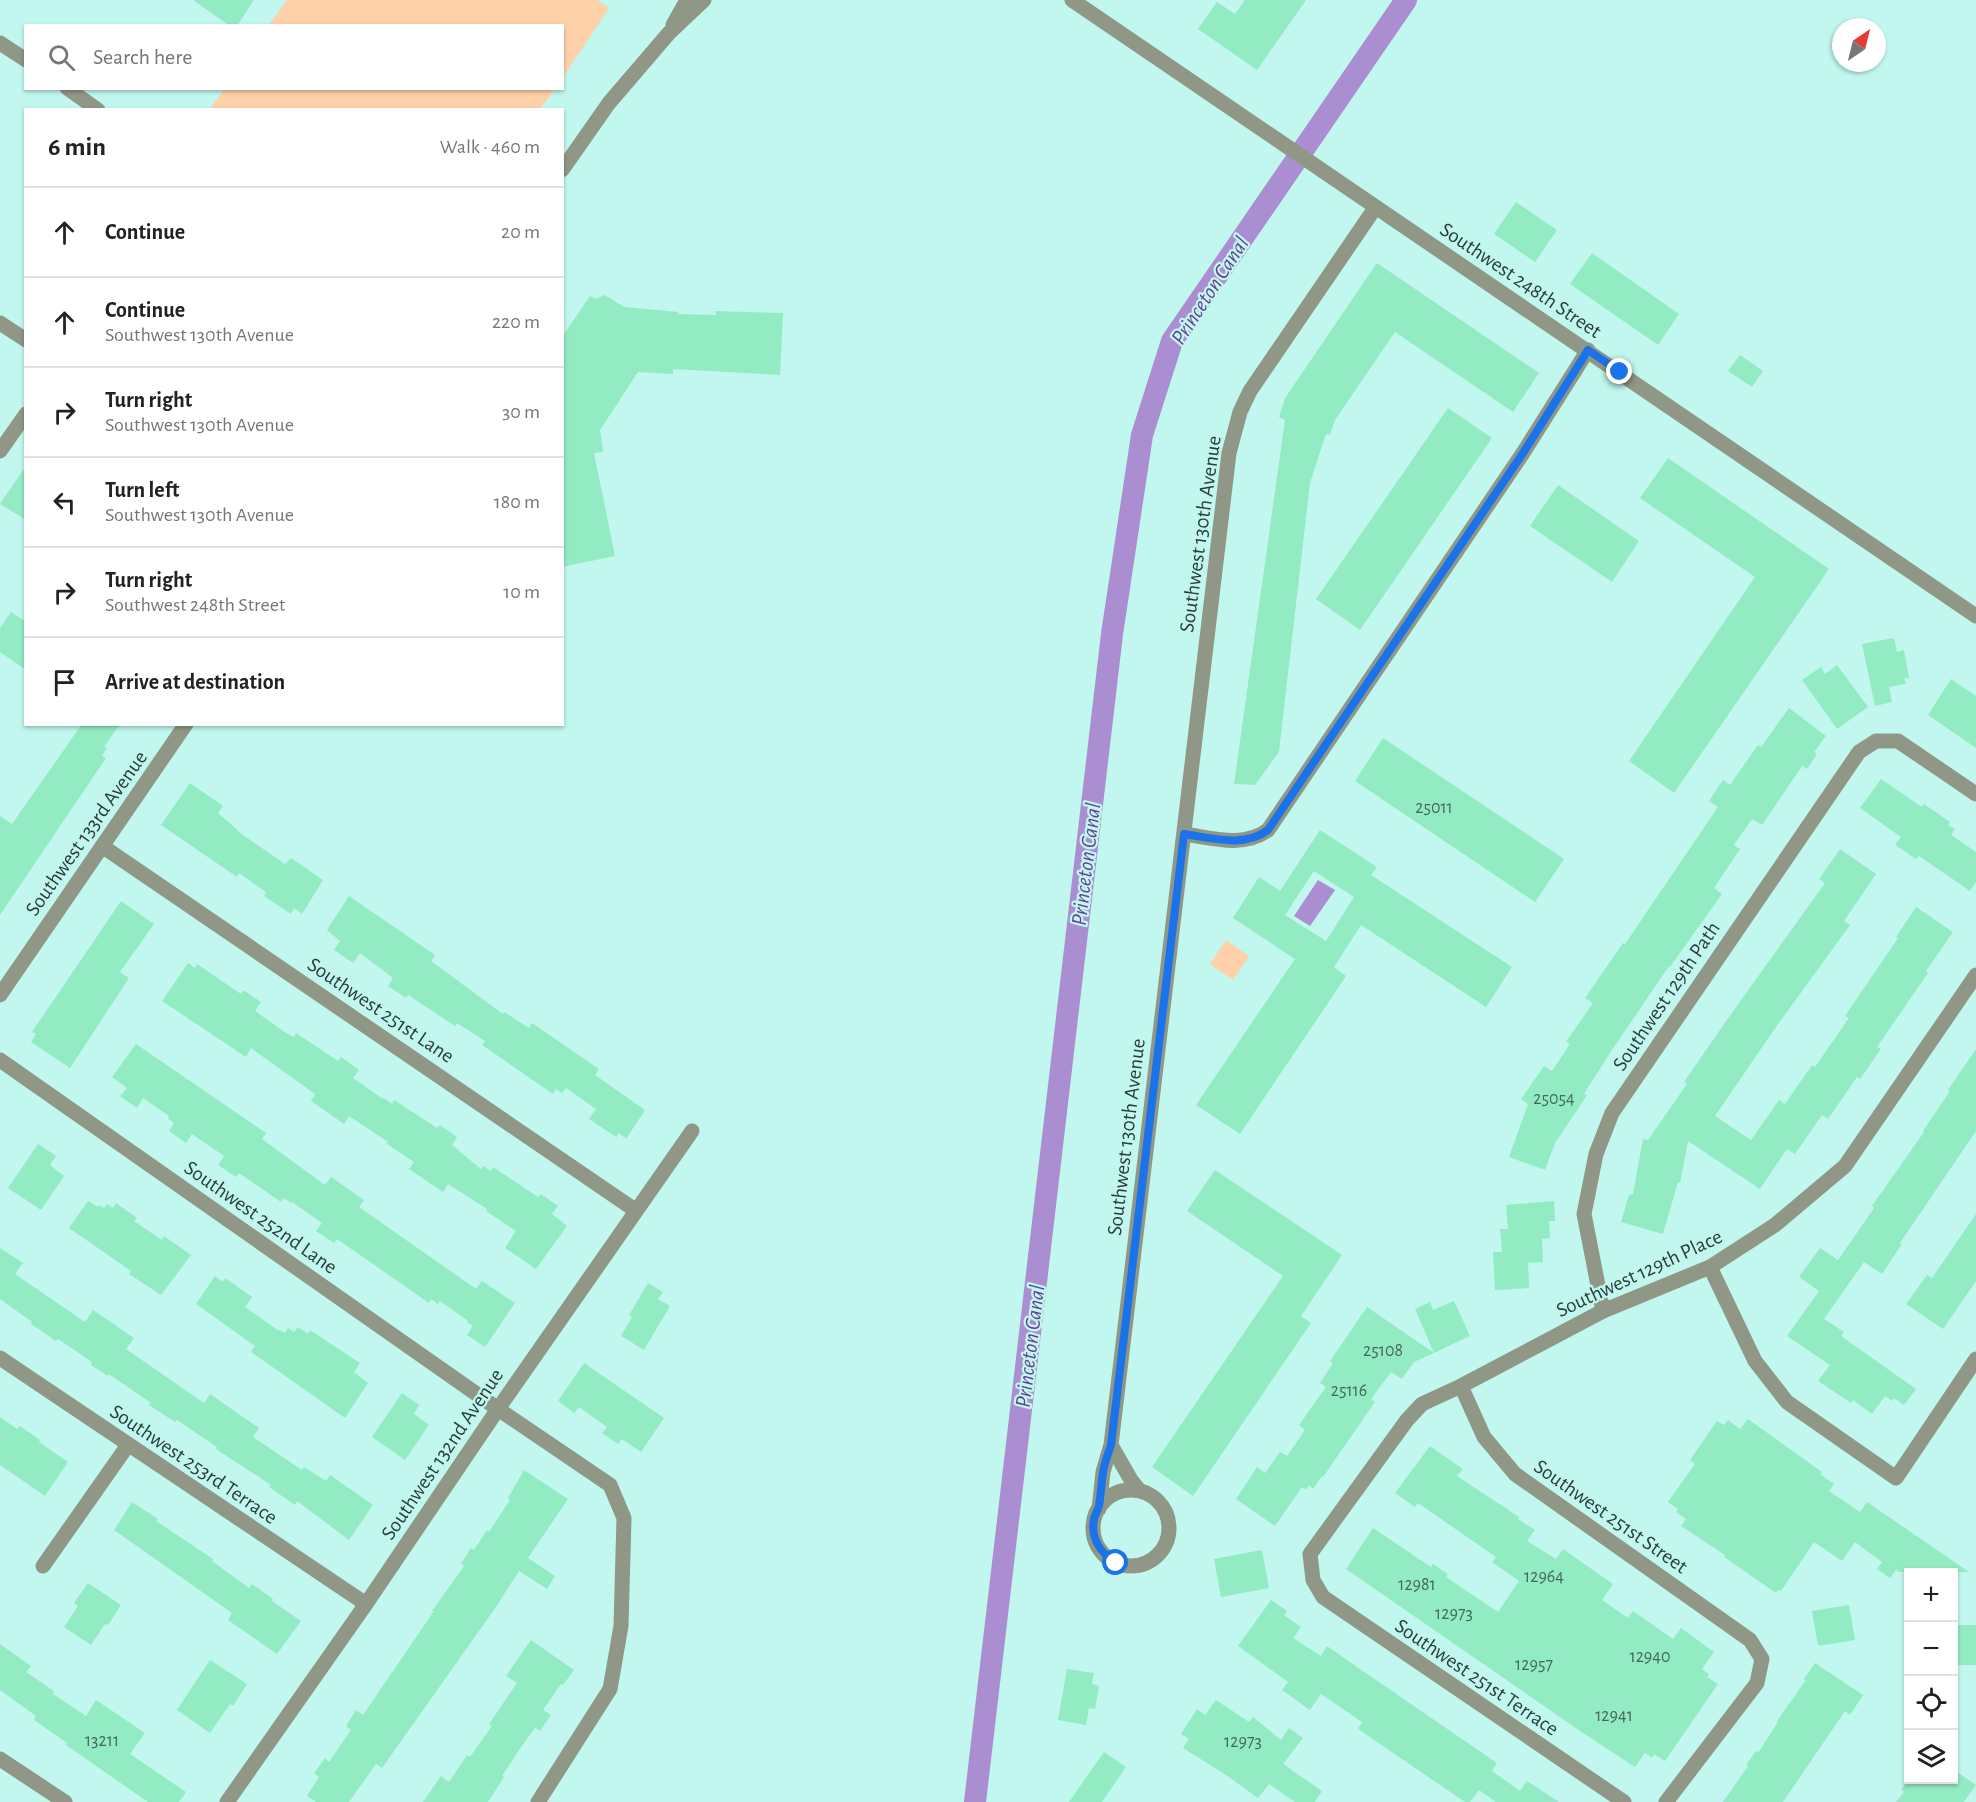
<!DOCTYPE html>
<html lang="en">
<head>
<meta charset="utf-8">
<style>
  :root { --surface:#fff; --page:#f6f6f6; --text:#222; --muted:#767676; --line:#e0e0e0 }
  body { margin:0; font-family:"Alegreya Sans",sans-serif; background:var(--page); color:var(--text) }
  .controls { position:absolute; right:18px; bottom:18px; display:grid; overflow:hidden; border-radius:0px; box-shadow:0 2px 4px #0004 }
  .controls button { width:54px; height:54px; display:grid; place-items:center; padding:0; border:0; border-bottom:2px solid var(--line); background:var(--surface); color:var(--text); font:30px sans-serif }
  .compass { position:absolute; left:1832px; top:18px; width:54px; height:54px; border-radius:50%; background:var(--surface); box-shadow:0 2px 4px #0004; rotate:35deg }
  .stop { position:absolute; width:18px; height:18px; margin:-14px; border:4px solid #1a73e8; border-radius:50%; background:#fff }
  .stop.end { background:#1a73e8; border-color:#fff; box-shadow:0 2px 6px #0008 }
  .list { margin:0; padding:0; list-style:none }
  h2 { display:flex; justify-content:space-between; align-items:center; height:78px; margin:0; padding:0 24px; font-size:26px }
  h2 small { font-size:20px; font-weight:400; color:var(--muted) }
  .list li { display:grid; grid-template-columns:39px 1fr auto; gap:18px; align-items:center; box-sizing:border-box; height:90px; padding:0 24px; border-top:2px solid var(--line) }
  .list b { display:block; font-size:22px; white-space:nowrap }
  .list p { margin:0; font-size:20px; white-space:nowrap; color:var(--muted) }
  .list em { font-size:20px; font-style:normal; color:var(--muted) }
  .icon { flex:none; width:33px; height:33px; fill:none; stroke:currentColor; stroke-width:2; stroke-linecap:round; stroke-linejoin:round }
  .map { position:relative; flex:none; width:1976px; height:1802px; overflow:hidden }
  .search { position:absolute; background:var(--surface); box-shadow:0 2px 4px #0004; left:24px; top:24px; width:540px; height:66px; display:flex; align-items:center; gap:15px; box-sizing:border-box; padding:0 21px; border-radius:0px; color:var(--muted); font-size:22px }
  .panel { position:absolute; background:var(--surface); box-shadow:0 2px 4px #0004; left:24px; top:108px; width:540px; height:618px; border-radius:0px }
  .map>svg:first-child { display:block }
  .green { fill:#fed1a8 }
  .water { fill:#ab8ed2 }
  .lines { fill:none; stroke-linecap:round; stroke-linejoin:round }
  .canal { stroke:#ab8ed2; stroke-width:22 }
  .building { fill:#93ebc3; fill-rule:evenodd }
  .minor { stroke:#909786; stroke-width:15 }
  .route { stroke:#1a73e8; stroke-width:8 }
  .labels { text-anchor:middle; stroke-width:4.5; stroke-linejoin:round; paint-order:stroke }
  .number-label { font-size:18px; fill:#43695d }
  .street-label { font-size:21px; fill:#283e3b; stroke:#c1f7ee }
  .water-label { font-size:22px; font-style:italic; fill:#663f91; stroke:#c1f7ee }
</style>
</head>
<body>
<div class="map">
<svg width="1976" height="1802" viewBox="0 0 1976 1802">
  <rect width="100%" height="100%" fill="#c1f7ee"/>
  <!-- green -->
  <path class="green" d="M287,0H597L609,8L563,77L562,26L269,25Z
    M225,88H554L555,89L540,109H210Z
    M1226,940L1249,956L1233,980L1210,964Z"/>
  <!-- water -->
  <path class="water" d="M1318,880L1335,890L1310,926L1294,916Z"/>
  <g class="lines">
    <!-- canal -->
    <path class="canal" d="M975,1802L1112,634L1142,435L1172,341L1406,0"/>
  </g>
  <!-- building -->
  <path class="building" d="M193,0H254L237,26H230Z
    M1245,0H1306L1257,70L1198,29L1217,2L1235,14Z
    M1516,202L1557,230L1535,262L1494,234Z
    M1592,253L1679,314L1658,345L1570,284Z
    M1377,263L1539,373L1513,412L1395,332L1335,420L1330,435L1326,434L1310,483L1279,752L1255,785L1234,784L1285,420L1279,417L1285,398Z
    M605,295L624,307L678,312V314L716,315L715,311L783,313L780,375L673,369V374L638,372L600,430L603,452L594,453L615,556L562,567V337L590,296L595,299Z
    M1740,355L1763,371L1752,387L1728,371Z
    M1448,408L1492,438L1360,630L1316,599Z
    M1668,458L1829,569L1674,793L1629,761L1755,577L1640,498Z
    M26,466V520L0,504Z
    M1558,485L1639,541L1612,582L1530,526Z
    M11,612L26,622V670L0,652V628Z
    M1894,638L1897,652L1904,650L1909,678H1904L1906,684L1889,687L1892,702L1875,706L1862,644Z
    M1837,665L1868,707L1837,729L1802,680L1821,667L1825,674Z
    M1951,679L1976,696V748L1928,715Z
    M1789,708L1826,736L1814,752L1817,754L1807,769L1802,766L1762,825L1752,819L1734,845L1740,849L1714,888L1722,894L1670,967L1669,966L1610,1053L1584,1094L1587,1095L1555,1143L1545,1170L1509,1157L1528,1104L1521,1099L1544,1066L1552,1071L1570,1044L1566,1042L1593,1003L1585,998L1623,943L1625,944L1718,807L1709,801L1723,780L1730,785L1758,745L1761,747Z
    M82,724H120L104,747L107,748L102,756L106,758L0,915V816L12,824Z
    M1383,738L1564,859L1535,902L1355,781Z
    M1881,779L1922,807L1924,804L1950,822L1948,825L1955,829L1951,835L1976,852V882L1970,891L1919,856L1916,859L1895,845L1901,837L1860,808Z
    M190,783L223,806L218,813L243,835L285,864L291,858L323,880L302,914L294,908L291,914L264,896L266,892L239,873L237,877L161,825Z
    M1320,830L1377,867L1371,875L1512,967L1486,1007L1361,925L1334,967L1346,976L1240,1134L1196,1105L1295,959L1233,918L1259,877L1280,891ZM1314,871L1354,897L1326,941L1285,915Z
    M1840,849L1876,874L1844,921L1850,925L1776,1027L1715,1116L1751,1140L1779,1100L1785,1104L1812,1065L1815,1067L1849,1018L1845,1016L1898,938L1896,937L1916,907L1953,932L1926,971L1928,973L1877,1047L1881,1049L1860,1079L1857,1077L1828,1119L1822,1115L1795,1154L1787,1149L1760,1189L1688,1141L1680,1183L1678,1182L1663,1234L1621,1222L1629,1195L1633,1194L1643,1139L1648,1140L1687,1084L1684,1082L1724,1024L1825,883L1819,879Z
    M349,896L435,955L431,961L503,1014L504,1012L529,1028L532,1023L599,1069L595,1075L645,1110L626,1139L619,1133L616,1137L589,1119L596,1109L566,1088L562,1093L556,1089L553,1094L482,1045L485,1041L457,1023L455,1026L408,995L406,998L388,986L393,978L360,953L353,963L334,950L340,941L327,930Z
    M121,901L154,924L120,972L129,978L70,1068L31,1042L36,1034L32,1032Z
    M188,963L195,968L197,964L241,994L243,990L261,1002L255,1011L286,1033L294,1037L296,1033L338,1061L341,1057L359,1070L353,1078L383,1099L384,1098L392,1104L394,1100L437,1128L440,1125L457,1137L452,1145L481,1169L483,1166L491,1171L493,1167L538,1197L541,1194L558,1206L552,1214L567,1226L536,1269L505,1248L516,1231L486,1211L487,1209L448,1184L443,1192L409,1169L414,1162L387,1144L388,1142L349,1116L344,1124L311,1101L315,1094L251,1048L246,1057L162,1001Z
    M136,1044L266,1133L262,1139L325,1185L331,1177L364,1200L359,1207L476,1289L482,1281L515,1303L485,1347L467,1335L473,1326L467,1322L468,1321L440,1301L438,1304L431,1299L429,1303L337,1239L334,1243L316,1231L322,1223L292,1202L291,1203L284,1198L281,1202L239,1173L236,1177L218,1165L224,1156L192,1134L186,1143L169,1131L174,1123L168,1118L169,1116L143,1098L137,1108L120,1096L127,1088L112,1077Z
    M1976,1049V1131L1900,1243L1902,1244L1882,1274L1864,1262L1824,1319L1844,1332L1841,1336L1916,1389L1904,1405L1894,1398L1892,1401L1885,1396L1872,1414L1853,1400L1851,1403L1818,1381L1830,1365L1787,1336L1819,1291L1799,1277L1820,1248L1838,1260L1874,1208L1872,1206L1924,1132L1923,1131L1950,1091L1948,1090Z
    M38,1144L56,1156L50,1165L64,1176L41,1210L8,1188Z
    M1215,1170L1342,1255L1301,1316L1311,1323L1193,1496L1152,1467L1283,1276L1187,1211Z
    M88,1201L98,1207L99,1205L104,1208L107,1204L113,1208L116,1203L137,1218L134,1221L162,1240L164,1236L191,1255L161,1295L129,1274L131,1271L69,1228Z
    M1554,1201L1555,1221H1549L1550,1238L1542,1239L1543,1262L1528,1263L1529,1288L1495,1290L1493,1252H1502L1500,1229H1508L1506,1205Z
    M1976,1214V1281L1943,1329L1906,1304L1927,1275L1932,1278Z
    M0,1248L23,1263L15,1274L85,1322L93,1310L134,1338L126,1349L204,1403L210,1394L259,1428L253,1437L302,1470L304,1467L326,1481L330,1475L373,1505L349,1540L297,1501L295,1505L269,1487L271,1485L216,1449L217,1447L177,1420L175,1422L149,1405L151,1403L109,1374L108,1376L91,1365L92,1362L58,1339L56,1341L31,1324L32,1322L0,1299Z
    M215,1276L223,1282L225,1278L252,1297L245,1307L279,1331L280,1330L285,1333L288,1328L294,1332L298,1327L308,1334L310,1330L360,1363L354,1372L368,1383L345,1418L251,1352L255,1346L196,1304Z
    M648,1283L663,1292L658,1299L670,1306L644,1350L621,1336L632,1317L629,1315Z
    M1454,1301L1470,1336L1434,1353L1415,1309L1430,1302L1433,1310Z
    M1367,1307L1434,1353L1414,1362L1402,1379L1391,1372L1371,1399L1375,1402L1323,1477L1322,1476L1313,1489L1309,1485L1306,1490L1302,1487L1275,1526L1236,1499L1257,1467L1265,1473L1280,1452L1287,1456L1305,1430L1299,1425L1326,1387L1320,1383L1333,1363L1330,1361Z
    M584,1363L664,1418L641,1452L622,1439L618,1444L602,1433L607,1427L579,1407L574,1413L558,1401Z
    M402,1393L419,1405L414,1414L429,1425L405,1460L372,1437Z
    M0,1417L17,1429L20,1426L40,1440L39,1442L68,1462L45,1496L0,1465Z
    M1748,1419L1822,1472L1820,1474L1834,1484L1829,1491L1860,1512L1867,1502L1969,1572H1899L1896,1570L1890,1578L1877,1569L1882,1562L1855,1542L1842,1561L1814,1542L1781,1591L1778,1590L1776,1593L1724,1557L1725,1555L1681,1526L1686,1519L1676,1512L1678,1509L1668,1502L1695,1464L1690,1460L1717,1421L1724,1425L1728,1420L1740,1429Z
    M1430,1446L1463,1469L1457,1476L1519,1517L1518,1519L1535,1530L1527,1541L1556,1559L1563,1549L1613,1584L1602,1600L1628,1618L1633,1611L1673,1639L1681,1628L1714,1652L1702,1669L1709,1674L1707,1677L1718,1684L1665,1761L1654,1754L1652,1758L1645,1753L1635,1767L1580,1731L1346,1569L1373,1528L1431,1567L1433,1564L1448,1574L1446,1577L1498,1612L1519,1581L1492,1562L1496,1557L1418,1503L1415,1507L1395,1493Z
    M524,1470L568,1499L528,1558L555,1576L547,1589L519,1571L496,1607L382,1768L376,1764L349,1802H316L307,1796L319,1777L314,1773L325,1758L329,1762L351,1730L346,1726L356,1710L363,1715L434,1611H432L464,1566L461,1564L471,1548L474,1550L487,1530L489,1532L510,1500L508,1498Z
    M132,1502L158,1519L156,1521L213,1559L212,1561L249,1588L252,1584L273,1599L272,1601L301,1621L277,1654L228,1620L232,1613L114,1530Z
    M1262,1550L1269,1588L1221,1597L1214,1559Z
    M88,1583L121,1605L108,1625L105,1624L91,1645L64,1627L78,1606L74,1603Z
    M1271,1600L1287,1611L1284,1615L1301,1627L1293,1638L1321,1656L1327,1646L1360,1669L1497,1763L1492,1771L1520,1791L1527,1781L1559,1802H1496L1479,1790L1470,1802H1465L1358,1729L1362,1722L1321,1694L1310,1710L1282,1690L1288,1682L1238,1646Z
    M1849,1605L1855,1640L1818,1646L1812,1611Z
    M1958,1625H1976V1665H1953V1635H1958Z
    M531,1640L574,1670L563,1685L561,1684L543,1710L551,1715L540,1731L535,1728L521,1747L502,1776L504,1777L488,1802H423L441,1776L449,1782L467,1755L470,1757L492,1726L489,1724L517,1683L506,1676Z
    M0,1644L31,1666L26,1672L54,1691L53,1694L86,1716L96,1700L145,1733L130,1754L186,1792L179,1802H148L66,1745L67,1743L34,1720L36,1716L0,1690Z
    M210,1660L247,1684L233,1706L230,1704L210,1733L177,1710Z
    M1815,1663L1863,1695L1850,1715L1845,1711L1783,1802H1723L1748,1766L1746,1765L1756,1751L1758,1753L1778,1722L1777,1721L1806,1680L1804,1679Z
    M1067,1669L1094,1673L1092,1684L1099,1686L1095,1709L1089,1708L1086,1725L1058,1720Z
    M1216,1700L1249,1722L1253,1717L1281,1740L1289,1728L1303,1738L1283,1764L1322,1791L1315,1802H1295L1269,1784L1258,1798L1226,1775L1183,1748L1189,1739L1181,1734L1197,1709L1205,1715Z
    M1104,1752L1126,1767L1102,1802H1069Z
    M1953,1769L1976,1785L1964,1802H1896L1904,1792L1901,1790L1908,1779H1953Z"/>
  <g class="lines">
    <!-- minor -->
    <path class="minor" d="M1072,0L1976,616
      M673,25L687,0
      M0,43L26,60
      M67,88L98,110
      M562,170L609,103L669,33L704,0
      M0,323L26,340
      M0,451L26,414
      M1184,834C1212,838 1244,848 1268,830L1523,453L1588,350
      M102,846L635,1210
      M0,995L186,724
      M0,1060L498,1409L610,1485L624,1518L621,1626L610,1689L538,1802
      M1710,1267L1755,1361L1787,1402L1896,1478L1976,1359
      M1603,1311L1584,1214L1596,1154L1612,1113L1859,752L1876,741H1898L1976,794
      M0,1358L366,1604
      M1461,1386L1484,1437L1515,1474L1750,1640L1762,1659L1757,1683L1666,1802
      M1111,1445L1131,1480L1140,1491
      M1093 1528a38 38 0 1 1 76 0a38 38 0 1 1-76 0Z
      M1099,1509L1103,1472L1111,1445L1229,453L1240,412L1250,391L1375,208
      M43,1566L128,1445
      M0,1759L65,1802
      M227,1802L366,1604L498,1409L692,1131
      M1624,1802L1323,1597L1313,1580L1310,1554L1407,1420L1422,1404L1461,1386L1603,1311L1710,1267L1775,1225L1845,1166L1976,975"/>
  </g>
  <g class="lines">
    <!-- route -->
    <path class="route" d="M1116,1563C1101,1553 1090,1538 1094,1519C1095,1514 1098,1511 1099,1506C1101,1495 1101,1484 1103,1473C1104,1464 1108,1454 1111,1445L1184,834C1212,838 1244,848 1268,830L1523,453L1588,350L1620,372"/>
  </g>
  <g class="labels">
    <!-- number labels -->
    <g class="number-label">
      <text x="1434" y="813">25011</text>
      <text x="1554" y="1104">25054</text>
      <text x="1383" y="1356">25108</text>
      <text x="1349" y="1396">25116</text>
      <text x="1544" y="1582">12964</text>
      <text x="1417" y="1590">12981</text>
      <text x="1454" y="1619">12973</text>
      <text x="1650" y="1662">12940</text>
      <text x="1534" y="1670">12957</text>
      <text x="1614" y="1721">12941</text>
      <text x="102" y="1746">13211</text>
      <text x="1243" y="1747">12973</text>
    </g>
    <!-- street labels -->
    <g class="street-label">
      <text transform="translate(1521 280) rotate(34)" y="7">Southwest 248th Street</text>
      <text transform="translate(1200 534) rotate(-82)" y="7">Southwest 130th Avenue</text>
      <text transform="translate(86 833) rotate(-55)" y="7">Southwest 133rd Avenue</text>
      <text transform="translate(1666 996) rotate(-56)" y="7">Southwest 129th Path</text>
      <text transform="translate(381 1010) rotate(34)" y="7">Southwest 251st Lane</text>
      <text transform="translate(1126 1137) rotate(-83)" y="7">Southwest 130th Avenue</text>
      <text transform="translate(261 1217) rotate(35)" y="7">Southwest 252nd Lane</text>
      <text transform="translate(1639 1273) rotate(-25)" y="7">Southwest 129th Place</text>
      <text transform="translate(442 1454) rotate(-56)" y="7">Southwest 132nd Avenue</text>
      <text transform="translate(194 1464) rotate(34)" y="7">Southwest 253rd Terrace</text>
      <text transform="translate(1611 1516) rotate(35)" y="7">Southwest 251st Street</text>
      <text transform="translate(1477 1677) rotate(34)" y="7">Southwest 251st Terrace</text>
    </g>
    <!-- water labels -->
    <g class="water-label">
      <text transform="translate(1209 290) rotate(-57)" y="8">Princeton Canal</text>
      <text transform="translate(1085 864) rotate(-83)" y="8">Princeton Canal</text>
      <text transform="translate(1029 1346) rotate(-83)" y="8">Princeton Canal</text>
    </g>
  </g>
</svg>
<div class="controls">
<button>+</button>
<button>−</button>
<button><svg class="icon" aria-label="locate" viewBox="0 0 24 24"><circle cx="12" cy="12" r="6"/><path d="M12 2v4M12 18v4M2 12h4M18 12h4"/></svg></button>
<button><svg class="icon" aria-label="layers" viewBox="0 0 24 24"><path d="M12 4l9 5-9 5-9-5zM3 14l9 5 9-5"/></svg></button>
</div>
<svg class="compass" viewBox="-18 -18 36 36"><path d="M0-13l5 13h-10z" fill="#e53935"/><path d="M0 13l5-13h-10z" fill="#767676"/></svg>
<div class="stop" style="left:1116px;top:1563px"></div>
<div class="stop end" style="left:1620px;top:372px"></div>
<div class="search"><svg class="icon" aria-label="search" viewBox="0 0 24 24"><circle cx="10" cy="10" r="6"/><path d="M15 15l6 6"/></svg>Search here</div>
<section class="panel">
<h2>6 min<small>Walk · 460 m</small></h2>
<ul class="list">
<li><svg class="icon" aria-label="ahead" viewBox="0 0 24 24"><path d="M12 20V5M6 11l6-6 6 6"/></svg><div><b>Continue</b></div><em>20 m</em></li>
<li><svg class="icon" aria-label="ahead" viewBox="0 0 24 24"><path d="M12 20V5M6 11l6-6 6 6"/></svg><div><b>Continue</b><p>Southwest 130th Avenue</p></div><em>220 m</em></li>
<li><svg class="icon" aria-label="right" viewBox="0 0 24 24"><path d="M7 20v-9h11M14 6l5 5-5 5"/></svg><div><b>Turn right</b><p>Southwest 130th Avenue</p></div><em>30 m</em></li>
<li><svg class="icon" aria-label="left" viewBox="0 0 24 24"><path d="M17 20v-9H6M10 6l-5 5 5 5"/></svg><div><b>Turn left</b><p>Southwest 130th Avenue</p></div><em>180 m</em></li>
<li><svg class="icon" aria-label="right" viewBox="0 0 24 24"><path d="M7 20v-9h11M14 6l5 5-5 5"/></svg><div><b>Turn right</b><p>Southwest 248th Street</p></div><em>10 m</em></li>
<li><svg class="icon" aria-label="arrive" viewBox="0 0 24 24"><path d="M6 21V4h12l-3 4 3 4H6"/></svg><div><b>Arrive at destination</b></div></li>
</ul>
</section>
</div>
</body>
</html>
